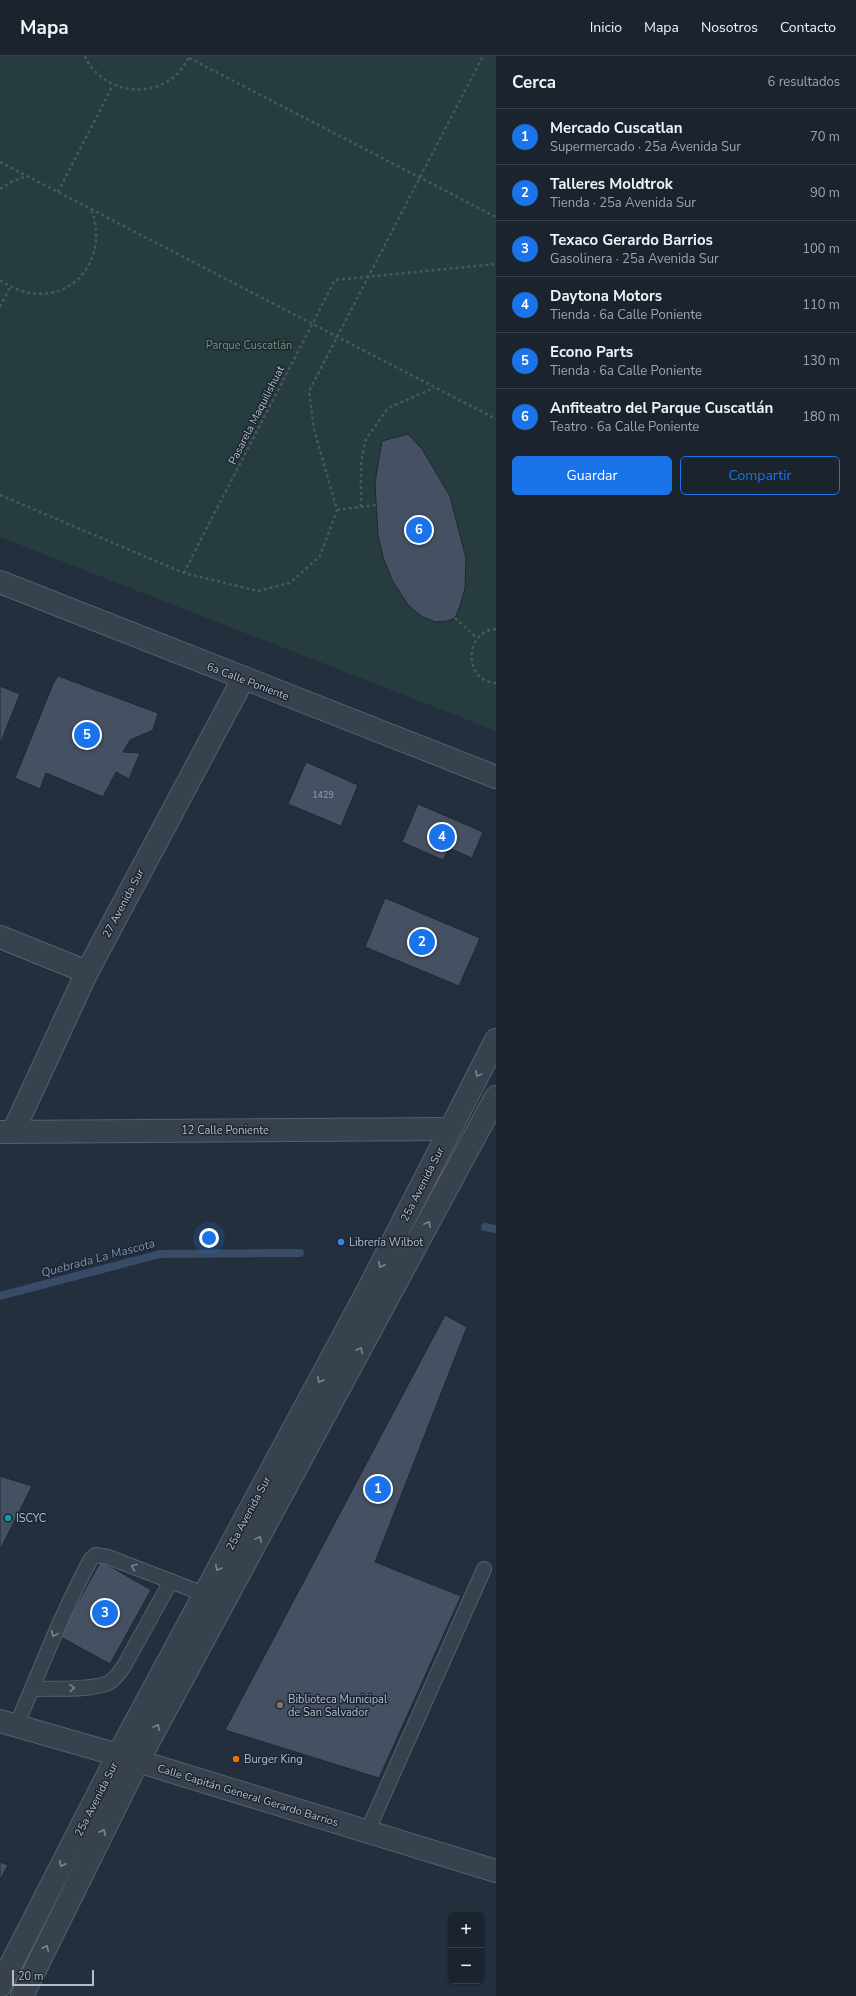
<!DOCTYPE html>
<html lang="es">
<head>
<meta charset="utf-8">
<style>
  :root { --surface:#1b232e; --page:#282f3a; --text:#f1f3f6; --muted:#a0a4aa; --line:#39404a; --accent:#1a73e8 }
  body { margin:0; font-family:"Nunito Sans",sans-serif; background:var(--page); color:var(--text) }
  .controls { position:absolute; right:12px; bottom:12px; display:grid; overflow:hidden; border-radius:6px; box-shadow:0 1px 3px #0004 }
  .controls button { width:36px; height:36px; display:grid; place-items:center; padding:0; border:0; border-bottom:1px solid var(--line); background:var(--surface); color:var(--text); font:20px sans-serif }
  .scale { position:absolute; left:12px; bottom:10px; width:82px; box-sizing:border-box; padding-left:4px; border:2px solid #b4bcc9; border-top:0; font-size:11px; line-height:14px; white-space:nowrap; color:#b4bcc9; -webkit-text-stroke:3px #1d2633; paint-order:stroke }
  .you { position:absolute; left:209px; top:1182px; width:14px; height:14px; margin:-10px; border:3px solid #fff; border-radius:50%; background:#1a73e8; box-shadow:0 0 0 6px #1a73e833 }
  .badge { display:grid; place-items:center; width:26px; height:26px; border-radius:50%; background:var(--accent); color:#fff; font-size:13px; font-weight:700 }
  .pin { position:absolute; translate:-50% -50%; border:2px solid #fff; box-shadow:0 1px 4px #0006 }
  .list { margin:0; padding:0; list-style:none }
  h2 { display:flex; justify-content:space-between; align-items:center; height:52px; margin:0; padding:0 16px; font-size:17px }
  h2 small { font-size:13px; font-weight:400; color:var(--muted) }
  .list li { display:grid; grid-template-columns:26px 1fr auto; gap:12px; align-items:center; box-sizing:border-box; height:56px; padding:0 16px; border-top:1px solid var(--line) }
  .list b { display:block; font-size:15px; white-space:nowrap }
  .list p { margin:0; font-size:13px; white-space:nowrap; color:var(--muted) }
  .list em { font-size:13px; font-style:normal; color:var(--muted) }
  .actions { display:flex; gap:8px; padding:12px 16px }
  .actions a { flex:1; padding:9px 0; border:1px solid var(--accent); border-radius:6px; text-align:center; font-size:14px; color:var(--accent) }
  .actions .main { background:var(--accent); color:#fff }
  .map { position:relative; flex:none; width:496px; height:1940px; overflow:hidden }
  header { display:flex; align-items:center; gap:24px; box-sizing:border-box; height:56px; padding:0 20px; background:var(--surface); border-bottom:1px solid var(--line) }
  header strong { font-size:19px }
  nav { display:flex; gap:22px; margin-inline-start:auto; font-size:14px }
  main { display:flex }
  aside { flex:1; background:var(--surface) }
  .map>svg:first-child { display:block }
  .green { fill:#263c3f }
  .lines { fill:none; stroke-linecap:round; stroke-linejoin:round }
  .stream { stroke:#394c67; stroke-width:8 }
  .building { fill:#455162; stroke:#1f2835 }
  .service-casing { stroke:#565f6c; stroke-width:16 }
  .minor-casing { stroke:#565f6c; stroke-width:24 }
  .tertiary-casing { stroke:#565f6c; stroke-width:24 }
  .path { stroke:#44595c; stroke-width:2.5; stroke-dasharray:3 3; stroke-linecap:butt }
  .service { stroke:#38414e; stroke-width:14 }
  .minor { stroke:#38414e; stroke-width:22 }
  .tertiary { stroke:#38414e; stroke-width:22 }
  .path-bridge { stroke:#44595c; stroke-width:2.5; stroke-dasharray:3 3; stroke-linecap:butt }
  .oneway { stroke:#7c8592 }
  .shop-dot { fill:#3f7fe0; stroke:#1d2633; stroke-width:1.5 }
  .culture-dot { fill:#0f9aa8; stroke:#1d2633; stroke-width:1.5 }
  .education-dot { fill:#8d6e63; stroke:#1d2633; stroke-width:1.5 }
  .food-dot { fill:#e8710a; stroke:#1d2633; stroke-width:1.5 }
  .labels { text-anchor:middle; stroke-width:3; stroke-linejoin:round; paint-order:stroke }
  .number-label { font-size:9px; fill:#98a1af }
  .park-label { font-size:11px; fill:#6b9a76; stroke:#1d2633 }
  .street-label { font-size:11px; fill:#b4bcc9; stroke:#1d2633 }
  .poi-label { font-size:11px; fill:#b4bcc9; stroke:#1d2633; text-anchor:start }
  .water-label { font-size:12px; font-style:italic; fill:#7c92b1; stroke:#1d2633 }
</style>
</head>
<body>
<header>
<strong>Mapa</strong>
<nav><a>Inicio</a><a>Mapa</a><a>Nosotros</a><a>Contacto</a></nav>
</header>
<main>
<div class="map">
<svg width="496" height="1940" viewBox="0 0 496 1940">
  <rect width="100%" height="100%" fill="#242f3e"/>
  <!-- green -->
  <path class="green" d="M0,0H496V675L0,481Z"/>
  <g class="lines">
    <!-- stream -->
    <path class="stream" d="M485,1171L496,1173
      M0,1240L160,1198L300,1197"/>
  </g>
  <!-- building -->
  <path class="building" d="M408,378L422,393L450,440L466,502L465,532L460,550L455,562L448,565L435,566L421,560L408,549L392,524L383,501L378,479L375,427L382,385Z
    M58,620L158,657L153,674L130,684L123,696L140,697L129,723L116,716L103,741L46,717L40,733L15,722L53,628Z
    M0,630L20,638L0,688Z
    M306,706L358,729L341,770L288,748Z
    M418,748L483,776L472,802L449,792L443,804L402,786Z
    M385,842L480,882L459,930L365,891Z
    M445,1259L467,1271L375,1506L461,1540L379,1722L225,1674Z
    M0,1420L32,1430L0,1494Z
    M101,1505L151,1534L110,1608L59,1580Z
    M0,1806L8,1809L0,1824Z"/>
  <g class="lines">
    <defs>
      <path id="service" d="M33,1633C50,1632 96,1635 110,1626C116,1622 120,1616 124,1610L171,1525
        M16,1670C41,1613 61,1558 91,1503L96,1499L108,1501L204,1538
        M367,1776L484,1513"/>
      <path id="minor" d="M0,881L87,916
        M0,1076L449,1073
        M13,1076L87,916L243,623
        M0,1665L118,1699L496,1815"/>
      <path id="tertiary" d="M0,526L496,721
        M0,1930L118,1699L365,1240L496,984
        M22,1940L138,1705L496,1041"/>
    </defs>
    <!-- service casing -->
    <use href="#service" class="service-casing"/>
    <!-- minor casing -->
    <use href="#minor" class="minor-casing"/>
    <!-- tertiary casing -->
    <use href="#tertiary" class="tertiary-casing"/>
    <!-- path -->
    <path class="path" d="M85,0C88,9 97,18 104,23C133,43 175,34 189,0
      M189,2L496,161
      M0,106L496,363
      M0,133L11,126L26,120
      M58,136L113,29
      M0,224C54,262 112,216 92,155
      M0,251L10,231
      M0,439L184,517L258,535L290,527L320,500L337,454L314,373L309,335L483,0
      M361,451V406L366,383L388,352L434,332
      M337,454L376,449
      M184,517L195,495
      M455,562L477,582
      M496,573C464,575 463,626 496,627"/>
    <!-- service -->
    <use href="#service" class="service"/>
    <!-- minor -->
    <use href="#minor" class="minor"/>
    <!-- tertiary -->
    <use href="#tertiary" class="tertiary"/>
    <!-- path-bridge -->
    <path class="path-bridge" d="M195,495L335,224L496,208"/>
  </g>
  <!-- one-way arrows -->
  <defs><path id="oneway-chevron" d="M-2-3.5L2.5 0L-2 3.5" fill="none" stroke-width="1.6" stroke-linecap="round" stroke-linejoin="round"/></defs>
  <g class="oneway">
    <use href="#oneway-chevron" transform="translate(478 1018) rotate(118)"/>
    <use href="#oneway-chevron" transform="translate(428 1168) rotate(-62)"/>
    <use href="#oneway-chevron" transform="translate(381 1209) rotate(117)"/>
    <use href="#oneway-chevron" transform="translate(360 1294) rotate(-62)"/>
    <use href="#oneway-chevron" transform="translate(320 1324) rotate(118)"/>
    <use href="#oneway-chevron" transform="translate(259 1483) rotate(-62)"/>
    <use href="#oneway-chevron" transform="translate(134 1511) rotate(-159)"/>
    <use href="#oneway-chevron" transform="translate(218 1512) rotate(118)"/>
    <use href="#oneway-chevron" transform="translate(54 1578) rotate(114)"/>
    <use href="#oneway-chevron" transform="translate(72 1632) rotate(-2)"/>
    <use href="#oneway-chevron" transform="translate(157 1671) rotate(-62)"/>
    <use href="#oneway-chevron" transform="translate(103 1776) rotate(-64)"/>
    <use href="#oneway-chevron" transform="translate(62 1808) rotate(117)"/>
    <use href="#oneway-chevron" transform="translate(46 1892) rotate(-64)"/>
  </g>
  <!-- markers -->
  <circle class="shop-dot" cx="341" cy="1186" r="4"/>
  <circle class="culture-dot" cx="8" cy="1462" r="4"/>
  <circle class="education-dot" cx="280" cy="1649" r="4"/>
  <circle class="food-dot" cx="236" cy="1703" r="4"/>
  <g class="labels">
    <!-- number labels -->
    <g class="number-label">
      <text x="323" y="742">1429</text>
    </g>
    <!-- park labels -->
    <g class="park-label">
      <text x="249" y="293">Parque Cuscatlán</text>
    </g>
    <!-- street labels -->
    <g class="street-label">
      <text transform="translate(256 359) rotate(-63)" y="4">Pasarela Maquilishuat</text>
      <text transform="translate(248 625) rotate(21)" y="4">6a Calle Poniente</text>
      <text transform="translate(123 847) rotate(-62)" y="4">27 Avenida Sur</text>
      <text x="225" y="1078">12 Calle Poniente</text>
      <text transform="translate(422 1128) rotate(-63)" y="4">25a Avenida Sur</text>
      <text transform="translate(248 1457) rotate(-62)" y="4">25a Avenida Sur</text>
      <text transform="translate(248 1739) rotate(17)" y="4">Calle Capitán General Gerardo Barrios</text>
      <text transform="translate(96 1743) rotate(-63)" y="4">25a Avenida Sur</text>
    </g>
    <!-- poi labels -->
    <g class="poi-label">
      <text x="349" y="1190">Librería Wilbot</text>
      <text x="16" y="1466">ISCYC</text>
      <text x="288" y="1647">Biblioteca Municipal<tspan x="288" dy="13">de San Salvador</tspan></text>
      <text x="244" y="1707">Burger King</text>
    </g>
    <!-- water labels -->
    <g class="water-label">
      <text transform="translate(98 1202) rotate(-15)" y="4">Quebrada La Mascota</text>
    </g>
  </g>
</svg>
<div class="controls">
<button>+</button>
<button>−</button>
</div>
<div class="scale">20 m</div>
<div class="you"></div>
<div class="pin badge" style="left:378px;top:1433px">1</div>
<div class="pin badge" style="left:422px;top:886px">2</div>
<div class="pin badge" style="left:105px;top:1557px">3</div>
<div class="pin badge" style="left:442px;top:781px">4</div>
<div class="pin badge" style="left:87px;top:679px">5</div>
<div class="pin badge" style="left:419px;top:474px">6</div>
</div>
<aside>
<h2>Cerca<small>6 resultados</small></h2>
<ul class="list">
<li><span class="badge">1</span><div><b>Mercado Cuscatlan</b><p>Supermercado · 25a Avenida Sur</p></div><em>70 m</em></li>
<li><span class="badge">2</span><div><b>Talleres Moldtrok</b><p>Tienda · 25a Avenida Sur</p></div><em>90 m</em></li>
<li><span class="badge">3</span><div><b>Texaco Gerardo Barrios</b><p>Gasolinera · 25a Avenida Sur</p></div><em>100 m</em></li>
<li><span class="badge">4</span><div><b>Daytona Motors</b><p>Tienda · 6a Calle Poniente</p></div><em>110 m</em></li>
<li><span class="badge">5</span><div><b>Econo Parts</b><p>Tienda · 6a Calle Poniente</p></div><em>130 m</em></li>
<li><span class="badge">6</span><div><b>Anfiteatro del Parque Cuscatlán</b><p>Teatro · 6a Calle Poniente</p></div><em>180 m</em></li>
</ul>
<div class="actions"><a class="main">Guardar</a><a>Compartir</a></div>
</aside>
</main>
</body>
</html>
